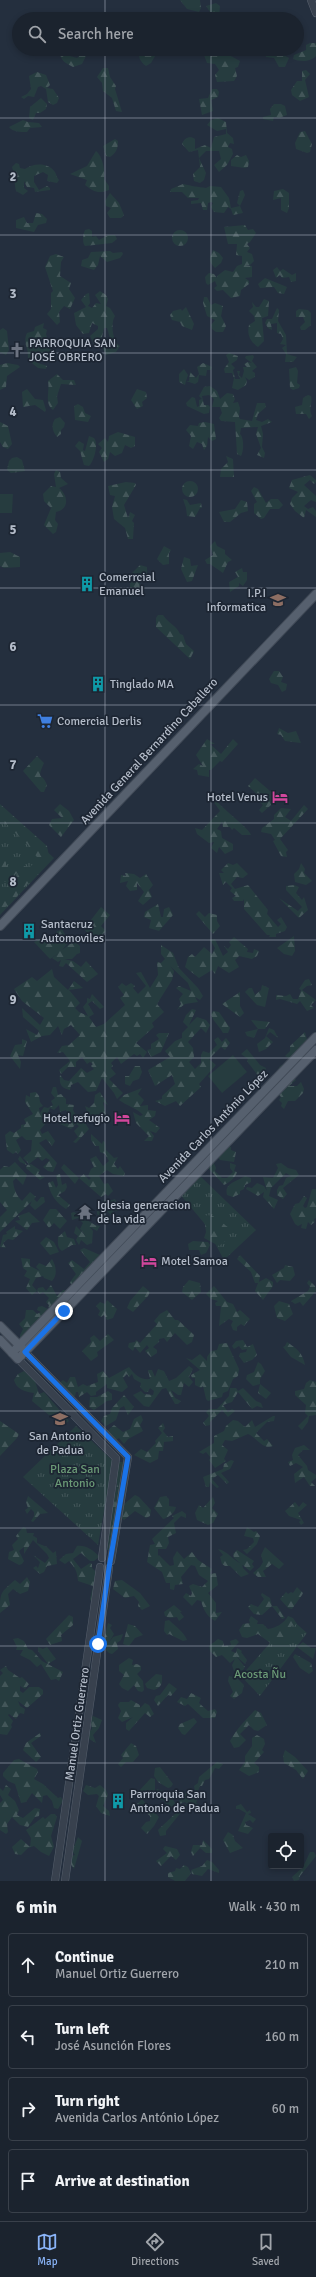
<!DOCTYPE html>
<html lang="en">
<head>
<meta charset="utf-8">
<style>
  :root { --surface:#1b232e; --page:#242b36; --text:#f1f3f6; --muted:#a0a4aa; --line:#39404a; --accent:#8ab4f8 }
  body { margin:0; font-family:Signika,sans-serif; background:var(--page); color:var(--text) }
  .controls { position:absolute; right:12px; bottom:12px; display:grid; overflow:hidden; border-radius:4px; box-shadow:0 2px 6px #0003 }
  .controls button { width:36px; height:36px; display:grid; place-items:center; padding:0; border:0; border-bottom:1px solid var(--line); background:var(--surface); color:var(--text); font:20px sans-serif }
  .stop { position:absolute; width:12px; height:12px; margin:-9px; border:3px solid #1a73e8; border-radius:50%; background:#fff }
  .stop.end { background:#1a73e8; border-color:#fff; box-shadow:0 1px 4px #0008 }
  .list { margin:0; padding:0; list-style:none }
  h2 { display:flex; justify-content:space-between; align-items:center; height:52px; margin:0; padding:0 16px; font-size:17px }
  h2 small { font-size:13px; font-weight:400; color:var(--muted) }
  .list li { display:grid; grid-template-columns:26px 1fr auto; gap:12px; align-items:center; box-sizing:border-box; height:64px; margin:0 8px 8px; padding:0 8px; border:1px solid var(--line); border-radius:4px }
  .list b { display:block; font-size:15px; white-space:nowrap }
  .list p { margin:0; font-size:13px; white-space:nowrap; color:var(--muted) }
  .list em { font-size:13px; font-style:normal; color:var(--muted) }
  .icon { flex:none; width:22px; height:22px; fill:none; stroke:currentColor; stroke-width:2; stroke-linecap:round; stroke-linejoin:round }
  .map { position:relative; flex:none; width:316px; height:1881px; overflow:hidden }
  .search { position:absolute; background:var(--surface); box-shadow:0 2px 6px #0003; left:12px; right:12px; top:12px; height:44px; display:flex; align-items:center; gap:10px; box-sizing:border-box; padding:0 14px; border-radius:22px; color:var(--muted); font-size:15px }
  .sheet { height:340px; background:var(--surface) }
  nav { display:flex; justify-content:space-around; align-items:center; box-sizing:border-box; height:56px; border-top:1px solid var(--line); background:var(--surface); font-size:11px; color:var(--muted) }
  nav a { display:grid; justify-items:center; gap:2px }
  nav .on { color:var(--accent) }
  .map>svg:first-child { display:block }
  .grass { fill:url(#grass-tufts) }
  .forest { fill:url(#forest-firs) }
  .pitch { fill:#263c3f }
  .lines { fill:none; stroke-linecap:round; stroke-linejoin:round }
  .minor-casing { stroke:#565f6c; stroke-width:8 }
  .major-casing { stroke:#414a57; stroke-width:10 }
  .minor { stroke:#38414e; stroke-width:7 }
  .major { stroke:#56606e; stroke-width:8 }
  .route { stroke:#1a73e8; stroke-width:5 }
  .grid { fill:none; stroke:#b4bcc9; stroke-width:1; stroke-opacity:0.55 }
  .labels { text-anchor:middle; stroke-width:3.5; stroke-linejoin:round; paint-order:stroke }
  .poi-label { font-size:12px; fill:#b4bcc9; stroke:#1d2633; text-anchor:start }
  .street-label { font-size:12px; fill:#b4bcc9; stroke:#1d2633 }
  .park-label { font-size:12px; fill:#6b9a76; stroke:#1d2633 }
  .grid-label { font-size:13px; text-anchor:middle; font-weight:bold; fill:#b4bcc9; stroke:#1d2633; stroke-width:3.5; stroke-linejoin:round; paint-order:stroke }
</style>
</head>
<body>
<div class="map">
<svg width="316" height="1881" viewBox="0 0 316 1881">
  <defs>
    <pattern id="grass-tufts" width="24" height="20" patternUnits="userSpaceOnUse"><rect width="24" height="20" fill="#263c3f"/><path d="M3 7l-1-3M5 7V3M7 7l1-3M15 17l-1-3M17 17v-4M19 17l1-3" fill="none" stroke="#435659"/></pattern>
    <pattern id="forest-firs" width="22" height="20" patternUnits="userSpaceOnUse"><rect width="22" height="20" fill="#263c3f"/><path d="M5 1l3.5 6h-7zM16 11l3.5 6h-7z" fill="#435659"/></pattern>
  </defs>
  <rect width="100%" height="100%" fill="#242f3e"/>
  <!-- grass -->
  <path class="grass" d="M27,338H48V358H28Z
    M0,809L54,858L0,915Z
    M198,1174L256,1230L224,1260L204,1223L179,1193Z
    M76,1426L113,1461L98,1545L23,1477Z
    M291,1619L307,1633L260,1696L241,1676Z"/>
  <!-- forest -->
  <path class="forest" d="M180,0H200L201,8L199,12L187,9Z
    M216,3L220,6L219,18L207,19V14L210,12L206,6Z
    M310,43H316V56C311,62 300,62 293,59L294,55L306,50V45Z
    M60,49H75L68,53L70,56L77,58L83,53L86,56L82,64L73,67C65,63 59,60 60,49Z
    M138,49H157L158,51L151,63L146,66C139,61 139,57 138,49Z
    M206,49H218L240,61L238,67L235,68L237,76L234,81L217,82L215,75L219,70L215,64L207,63L204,55Z
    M267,49H283L282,54L289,58L285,67H279L274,58L266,57L265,52Z
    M103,68H108L110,77L116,86L115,89L122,112L116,111L112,98L103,91L102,83L97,77Z
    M306,70L310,74L305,80L309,97L300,101L292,95L291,90L297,81H302V71Z
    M37,72L46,75L50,85L47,88L53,89L59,98L57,103L53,105L48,102L46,89L41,86L38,87L34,97L28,96L24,99L21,97L27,94L31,89L29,76Z
    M212,89H217L219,92L218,97L211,100L213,111L202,115L199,99L208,98Z
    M41,98L47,104L46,109L40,113H36L33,120L29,118L30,107Z
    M274,104H281L285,106L287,115L279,118L274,117L273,121L263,119V117L271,115L270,109Z
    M218,118L226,122L227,133L233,138L234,144L230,143L228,147L232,149L233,154L227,165L219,172L214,165L221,159L219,151H206L199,158L206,173L204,180L200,183L194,181L193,174L200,167L198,150L189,152L182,144C184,138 190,135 195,139V149L205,145L211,148L214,137L226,134V129L217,131L207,125L211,120Z
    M23,120L28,122L39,123L42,127L30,128L27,132C20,132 13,132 9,127Z
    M305,131L312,144L310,152L307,153L296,149L295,143L300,132Z
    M115,139L118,141C118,149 116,153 110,157L106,156L103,146Z
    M96,151C103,157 105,170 104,179L109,186V190C98,194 94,192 85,185L87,180L70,174L87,166Z
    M237,155L241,157L246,155L249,161L248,167L245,168L231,166V160Z
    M16,163L19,164L20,168L25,169C33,163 48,162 55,172C56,174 57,178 59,180L57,183L47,181L48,175L43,172L34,176V182L39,190L47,186L50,188V190L35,192L34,188L27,187L24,181V188L28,191L23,195L16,191C14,182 15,175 12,167Z
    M183,184C192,186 198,187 206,188L210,186L221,187L229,198L231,208L240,206L237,203L240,191L243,190L245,195L240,206L243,213L233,215L231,209L228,207L224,213L214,212L211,207L213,203L211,202L208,203L207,210H203L201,203L191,204V201L198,200L199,198H188L182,192H170L171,189Z
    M283,189L289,193V208L287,213L281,210V198L273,200L274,191Z
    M110,193L119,203L124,215L121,218H110L107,213L111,208L106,206L105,201Z
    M36,213L42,214L47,219L46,223L38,225L34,232L16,228V220L24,217L27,223H33Z
    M245,225L248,230L253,229L256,233L250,242L247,244L250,248L247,252L252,254L254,261L250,265H245L252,266V277L245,278L249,281V284L241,290L240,296L231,298L223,290L217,291L214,288L217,286L215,281L208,285L206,283L205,277L209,273L214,274L217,278V276L225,270L233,272L237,266L242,264V256L236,255L237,244H228L224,227Z
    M89,229L92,231V237L96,236L99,240L108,235H115L117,239L112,243L85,246C82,243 83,234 85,230Z
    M172 238a8 8 0 1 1 16 0a8 8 0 1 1-16 0Z
    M213,250L219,253L223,258L221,263L215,268C208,261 209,258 213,250Z
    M110,251L113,253L122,252L123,254L120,258L107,262L100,256L98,265L94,270L81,266L82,260L88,258L91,252Z
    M56,254L64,257L61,262L60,276L71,283L69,289L75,298L70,309L64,306L59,312L60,322L57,325L47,314L51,309V293L53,291L45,267L50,256Z
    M277,267L280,271L283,269L292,275L296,273V281L291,282L289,277L282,278L280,275L276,278L273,270Z
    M265,278L287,287L284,294L278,293L274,287L260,288L258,284Z
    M100,291L106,295L108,299L106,306L110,308L115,316C110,324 113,342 120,346L116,352L106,355L103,348L110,338L107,328H104L102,337L94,344L90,336L98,329V326L92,323L89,333L83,334L76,325L74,313L86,307L81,300L86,294L89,293L90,303L88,306L92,308L96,303L101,304L95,295Z
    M204,297H207L211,305L215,303L223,306L221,316L226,326L223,332H216L212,329L211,325L215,320L207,316L203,303Z
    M264,299L269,301L268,316L262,318L264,341L258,347C249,341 247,333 249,325L255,321L254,316L249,311L253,307L252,302L256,307H259Z
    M186,307L194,324L192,330L182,326L180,322L172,320L170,315L173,311L181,309L182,311Z
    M277,308L279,310L278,321L286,335L287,354L297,357L293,362H285L286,354L282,348L286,345L280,344L283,339L281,334L277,333V323L271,324L272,330L268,328L265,323L267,319H272Z
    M299,309L308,310L311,313V325L305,330H301L300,327L305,322L303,317H296V311Z
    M44,323L43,328L47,330L46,334L52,354L49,355L42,343L33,341C31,346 33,360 38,363C42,365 44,364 47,366L46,369L38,368L28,360L30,356C27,349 23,341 27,333L34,331L35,327Z
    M3,328L7,331L9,350L6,355L0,352V330Z
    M229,353L238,356L237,360L231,364L235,368L233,370L235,379H240L237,371H240L239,375L242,378L244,371L243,367H247L244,364L248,362L252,363L245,358L246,356L253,355L254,357L252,361L257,367L252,371L255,373V377L249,380L245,377L247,381L246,385L238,390L232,388L234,378L232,373H225L224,369L229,362L226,355Z
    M7,363L18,365L20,367L7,376L6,387L0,390V365Z
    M203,363L212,367L211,370H207L206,376L199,375L198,382L195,384L186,381L185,385L179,382V374L184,369L188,375L186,381H189L190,372L196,378L199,374L197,367Z
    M296,367L298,371L297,383L300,385L299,388L293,390L290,388L289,369Z
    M57,374L63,380H74L76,385L61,384L57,396L58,403L53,410C44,403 50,392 48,381Z
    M210,386L217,391L220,399L227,393L233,394L235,399L233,403L238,402L240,408L239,417L240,419L252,421L257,403H265L266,407L258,414L256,420L262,422L268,419L272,422L261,426L263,434L262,447L265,453L264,458L257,455L261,448L256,434L258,427L241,428L240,434C244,437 244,451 241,456L237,454L235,422L221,421L219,418L222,413L220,407H212L214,399L209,395L202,396L204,405H208L210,407L209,413L204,414L187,406L186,403L192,397L195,398L197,407L199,406V400L202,399L199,396L204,387Z
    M27,389L35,399L43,400L46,410L45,412L35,405L23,407L22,392Z
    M137,389L146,392L147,398L142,402L143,406L137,409L131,400Z
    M308,395L311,396C313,403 308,408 312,416L309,419L306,414H296L295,407L302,405L303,398Z
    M78,404L83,407L85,413L91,416L88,422L75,420L74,406Z
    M60,417L65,423L64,427L61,430V434L57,437C52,431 51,425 55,419Z
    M0,422L8,426L12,444L8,449L3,447L0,442Z
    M205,422L214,424L216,439L212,441L208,437L207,446L204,450L202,444L197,442L193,449L189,446L191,436L186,430L190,425L198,426L199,423Z
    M118,432L135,437V446L131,448L125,445L122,453L115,456L110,452L108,459L104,462L99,452L102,448L98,444L105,438L108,442L109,436Z
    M89,436L94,438C99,444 94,461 89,466L84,465L80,451L75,446L79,441L84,444L83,450L85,451Z
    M226,456L233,459L234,477H220L221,469L228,462Z
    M17,457L22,460L25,471L11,473L7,470L9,461L12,458Z
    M56,470L60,472L61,478L68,484L59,488C68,495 70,509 56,512L55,520L58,524L56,532L53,534L44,525L51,508L44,501L43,494L51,486L56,487L54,474Z
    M310,475L316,480V482L314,484L310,480L304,485L316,496V502L311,500L304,506L308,509L313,507L316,511V517L306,510L304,518L295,511L290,504L292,498L298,492L289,488L292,480Z
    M182 489a8 8 0 1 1 16 0a8 8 0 1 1-16 0Z
    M126,482L135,483L136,485L124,505L128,518L130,512L135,515L132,521L134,523L133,539H128L125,528L114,519L112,507L115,496L110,495L108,486Z
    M254,487L258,489L266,503L271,499H278L283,505L279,509H270L264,518L261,519L254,513V504L257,502L251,491Z
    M183,499L187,500L190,505L201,503L202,508H200L195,517L187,516L186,508Z
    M241,500L247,502L248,511L241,513L230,522H224L219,512L235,509Z
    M215,541L217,546L225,550V554L232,560L228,562L223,573L210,564H207L205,560L213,555L210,546Z
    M164,546L171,550L169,553V564L163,565L157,559Z
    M10,552L20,557V567L4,568L0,566V553Z
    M184,557L190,559L191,566L198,565L192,581L187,582L181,569Z
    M140,565L147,567V575L139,580L142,590L138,596L130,597V575Z
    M242,568L243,572H247V580L243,586L239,583V586L230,592L229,582L238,577L235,572Z
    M158,615H163C168,623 177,626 180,634L183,635L186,644L194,651L190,659L156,627V618Z
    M274,671H279L283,677L281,682L287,684L286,690L282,692L278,685L271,683L269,679Z
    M279,728L288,733L296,731L301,743L285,741L281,735L277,734Z
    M207,739L215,744H210L221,754L233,739L238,744L222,762L220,761L211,770H209V777L198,775L197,770L193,769L199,764L203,766L196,755Z
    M37,756L44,763C36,781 42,772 47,785L44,792H41L23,771Z
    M255,778L270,791L281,794L280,797L262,813L259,810L263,805L255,798L258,795L248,786Z
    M213,797C219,806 250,829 251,835H242L234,828L232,830L230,827H223L222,822L217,829L221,831L222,838L233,844V850L225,854L219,847L217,853L211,848L214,842L209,843L197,834L195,828L202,830L220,811L211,798Z
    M0,804L47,846L49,856L39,859C33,854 31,847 25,842C16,834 8,826 0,818Z
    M60,804L69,811L74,820L61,837L49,825L52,819L62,818L54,810Z
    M304,805L308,809L280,839L288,850L286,852L287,857L281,856L273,841L275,840L271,834L261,832L262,828L274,819V815L281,808L291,809L285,817L291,821Z
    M3,856L6,859V865L10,868L14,864L29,867L35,863L37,864V869L27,873L31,880L10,904L0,910V894L6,891L8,883L12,884L16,882L18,873L22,874L25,872L22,873L18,872L7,882H3L0,888V878L4,875L0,870V857Z
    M228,863L233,865L237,863L248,874L243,878L237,877L231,884L235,889L248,885L268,910L267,914L278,927L281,924L277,920L281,917L287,927L285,931L276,934V937H269L270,935H267L244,909V899L243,901H234L232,898L236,896L230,891L232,888L226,882L223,885L219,873H224L221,870Z
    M301,863L305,869L304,873L312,881L306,885L295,882L294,874L299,869Z
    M125,873L134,874L140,878L146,874L153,885L149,890L152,897L143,905L138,901L144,892L137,883V890L130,891L126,886L128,881L120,883L121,875L126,876Z
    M294,885L299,887L296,893L302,900L304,897L308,910L299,918L279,898L298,911L302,907L286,890V886Z
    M158,904L161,917H163L164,909L169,907L173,915L159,931L149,928L151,920L144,917L145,912Z
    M101,907L110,915L101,926L106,931L95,942L84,929Z
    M199,911L205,917L209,913L217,915V921L220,926L213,934L196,914Z
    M62,929L69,942L62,950L74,941L80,946V953L77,954L72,959H64L73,961L81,967L86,961L98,974L87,982L66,963L63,967L59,966L61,960L58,962L52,958L60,952L50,959L34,942L49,935L53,938L58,934L56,932Z
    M294,936L295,951L292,956L284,954L277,948Z
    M234,937L248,949L247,952L253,953L254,949L259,951L257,956L252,959L239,956L235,960L239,967L229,973L218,966L215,974L212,970L199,978L185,967L188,957L192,954L195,957L204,947L212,954L215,948L210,940L215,939L223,956L228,952L224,946L228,949L231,945L229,942Z
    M161,945L173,953L179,968L198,988L203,996L200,1000L195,997L198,1002L185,1004L177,1010L181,1004L179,999L183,994L176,988L179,986L191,991L188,983L170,966L174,971L172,980L157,1004L164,1012L152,1023L154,1027L136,1043L147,1052L143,1058L140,1054L137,1056L134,1054L121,1064L117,1057L111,1063L113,1066L111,1068L116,1074L109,1079L123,1093L117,1099L114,1093L102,1078L96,1091L88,1092L78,1082L71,1085L70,1090C61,1088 59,1084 60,1075L64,1080L69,1081L81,1068L87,1073L94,1069L91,1066L93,1064L90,1062L87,1064L82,1057L76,1062V1067H68L61,1074L59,1070L70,1061L63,1052L57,1053L62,1046L69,1045L80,1035L71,1025L64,1029L62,1035L58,1026L50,1035L42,1036L31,1042L26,1029L37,1035L39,1031L23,1017L22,1008L40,1025L44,1018L22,1001L14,989L32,977L37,981L52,969L54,977L68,990L74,981L83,988L69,990L80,1003L75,1008L79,1012L88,1016L83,1007L87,1002V998L90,999L92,994L104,1007L100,1009L92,1001L88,1004L94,1014L89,1017L96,1027L104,1024L125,1005L120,998L124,995L118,987L122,983L126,986L131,983L135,986L133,988L138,994L146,986L136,973L141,972L150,988L158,975L157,962L161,963L165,959L161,954Z
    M309,979L312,985L307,986L302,990L316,1000L311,1005L314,1008L307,1011L300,1001L297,1004L280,999L276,1000V995L286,996L290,994L293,999H298L301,990L299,989L305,980Z
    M262,985L269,988L265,1007L257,1005L245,992L249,988H252L255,995L261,990Z
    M240,992V1006L244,1013L240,1017L222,1004Z
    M192,1009L196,1010L189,1025L197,1017L206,1020L210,1025L206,1033L201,1028L188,1042L193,1048L194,1057L189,1062L195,1069L201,1063V1055L203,1051L209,1053L217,1045L214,1040L218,1037L222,1042L226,1038L230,1043L225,1050L221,1047L209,1059L216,1065L199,1084L201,1087L180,1106L176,1101L165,1106L155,1101L162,1099V1096L175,1084L172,1075L155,1086L148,1070L170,1057L165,1051L175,1041L182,1038V1033L188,1027L183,1022L186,1015Z
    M213,1011L219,1012L230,1028L228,1033H223C219,1025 213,1022 211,1014Z
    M251,1020L270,1022L265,1029H258L254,1038L247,1036L245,1032L258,1029Z
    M269,1028L274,1030L278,1038L270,1032L266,1036L273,1042L266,1049L259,1052L257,1044L265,1038Z
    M305,1032L308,1044L312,1040L314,1032H316V1043L296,1061L285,1075L279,1077L277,1071L280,1066L292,1060L285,1056L290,1051V1046Z
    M159,1033H169L161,1052L151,1057L147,1050L151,1049V1044L159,1039L156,1035Z
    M22,1039L27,1041L23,1056L18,1055L21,1062L20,1069L10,1056L15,1045L22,1044Z
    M247,1049L260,1065L266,1068L264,1078L259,1077L247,1061L248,1059L241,1054Z
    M135,1066H140L142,1072L139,1079L133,1081L130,1086L125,1084V1076H129Z
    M289,1072L296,1080L289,1086H297L301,1082L304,1089L303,1093L295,1101H288L284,1109L281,1106L282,1103L279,1100L281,1097L273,1087L277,1083L284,1080L282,1078Z
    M53,1087H56L58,1095L61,1094L66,1099V1104L74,1105L73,1110L78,1119L83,1120L89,1129L76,1143L73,1142L78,1137L74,1131L79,1126L76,1124L71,1129L51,1120L57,1116L62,1120L70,1118L66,1110L60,1112L59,1105L54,1110L50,1108L47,1115L41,1119L46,1123L40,1130L42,1134L48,1131L55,1141L52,1146L46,1139L39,1143L57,1163L53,1172L48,1171L43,1167L50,1160L46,1158L42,1161L38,1157L29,1164L23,1158L31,1151L32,1140H26L22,1136L16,1140L21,1150L18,1154L16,1152L13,1154L7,1150L5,1135L10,1131L14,1133L21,1128V1125L26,1124L24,1119L33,1114L25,1102L26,1095L30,1097V1093L36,1092L39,1096L40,1102L43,1106L39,1108L40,1113L44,1107L48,1108L53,1105L51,1101L55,1098L51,1093Z
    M142,1088L138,1094L144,1100L140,1106L148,1105V1110L156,1111L155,1116L149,1120L160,1128L156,1133L150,1131L154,1136L152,1141H144L149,1136L136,1123L133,1112L140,1116L143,1115C137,1108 127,1106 119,1100L124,1095Z
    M100,1092L108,1105L103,1102L106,1115L96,1118L89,1117L85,1106L89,1108L94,1103L95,1095Z
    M91,1134L102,1144L103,1141L105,1142L106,1150L114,1158L118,1157L114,1164L118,1169L120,1166L125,1173L124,1176L113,1174L107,1170L99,1176L104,1184L108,1183L113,1191L108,1196L106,1194L101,1197L79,1178L75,1184L61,1168L64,1164L79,1178L84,1174L89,1180L91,1178L88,1176L91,1169L94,1167L90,1159L96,1156L103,1166L109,1161L105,1154L100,1152L99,1146H95L91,1140Z
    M228,1146L231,1147V1150L236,1152L234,1162L220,1160L216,1155Z
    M20,1156L27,1165L31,1164L40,1170L38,1174L45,1177L40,1180L26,1168L27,1165L20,1162L18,1159Z
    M213,1161L216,1168L215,1171L222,1178H227L233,1172L230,1168V1163L236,1165L234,1171L237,1172C236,1177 229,1183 224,1185L208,1168Z
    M15,1162L27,1175L23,1185L16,1178L13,1181C14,1189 16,1195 22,1201L30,1192L36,1197L34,1199L37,1202L41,1197H44L45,1202L35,1210L30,1205L32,1201L0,1232V1217L7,1210L0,1202V1170L4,1166L9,1167Z
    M281,1163L288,1168L296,1170L299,1175L283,1188L287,1194L283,1199L277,1195V1190L279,1186L283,1185L286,1178L291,1176L286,1173L271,1188L269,1196L278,1200L274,1209L263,1197L264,1192L258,1196L246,1189L247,1187L252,1188L257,1183L264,1186L267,1191L263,1177L273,1178L278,1168L276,1164Z
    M60,1174L62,1185L66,1183L67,1187L65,1191L58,1195L70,1205L66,1209C56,1203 50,1194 48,1183L53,1181L56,1188L58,1185L56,1175Z
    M245,1176L251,1178V1182L245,1185L244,1189L240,1191V1194L233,1197L227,1195C224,1183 236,1182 245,1176Z
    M312,1189H316V1218L314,1219L315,1222L311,1225L308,1222L306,1229L301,1228L302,1224L298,1226L295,1224L290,1214L295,1204L299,1203L304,1196L307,1198L303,1206L305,1208L307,1207Z
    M115,1199L117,1203L115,1205L119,1211H114L111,1215L107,1211L102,1218L97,1214V1211L103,1212L99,1206L105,1200L109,1201Z
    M50,1209H56L67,1221L60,1229L54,1223L49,1228L43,1220Z
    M29,1212L40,1222L32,1223L27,1230L15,1221L20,1220L18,1216Z
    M74,1212L95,1225L100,1226L97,1231L90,1227L93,1231L92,1243L87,1245L81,1240L79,1245L76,1240L78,1236L74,1233L76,1226L87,1237L80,1229L83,1223L78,1218L72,1220L71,1213Z
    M207,1215L213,1216L229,1228L228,1239L219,1246L204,1238L206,1232L204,1217Z
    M15,1226V1229L23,1231L13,1240L8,1239L3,1243L6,1248L0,1247L3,1235L7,1234L6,1232Z
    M65,1231L67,1237L74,1239L76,1245H72L62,1251C57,1247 58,1243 58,1237Z
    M46,1237L54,1242L59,1252L50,1255L40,1243Z
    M193,1241L208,1242L210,1245L206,1253L201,1255L199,1250H189L188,1244Z
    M84,1248L100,1255L72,1287L70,1282L76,1274L68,1263L72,1260L84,1269L90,1262L80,1250Z
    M240,1255L260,1276L259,1282L266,1278L273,1282V1286L263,1300L255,1291L258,1283H255L251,1272L237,1259Z
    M21,1258L30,1259V1266L40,1271L36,1267L39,1263L46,1266L52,1259C56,1266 58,1275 52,1281L44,1278L41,1271L43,1276L36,1278L32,1285L37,1291L38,1288L43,1287L46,1291L51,1285L57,1296L63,1290H69L50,1311L48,1309L23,1341L20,1339V1335L23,1329L19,1324L25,1318L26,1310H33L37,1314L41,1312L37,1310L38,1307L42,1306L48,1309L49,1305L46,1302L49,1298L43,1292L40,1294L37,1291L32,1295L26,1288L30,1279L24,1276L27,1271L23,1268Z
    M285,1265L293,1267L295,1275L290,1281L280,1280L277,1283L272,1275L284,1268Z
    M189,1280L200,1283L201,1292L192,1300L182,1292L183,1287Z
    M309,1280L315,1286L316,1291L303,1306L300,1302L295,1304L291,1301L308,1291L310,1287L307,1283Z
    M143,1286L150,1292L148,1296L133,1312L127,1308L130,1301Z
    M214,1286L227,1302L233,1304L237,1312L240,1310L250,1319L244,1326L241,1324L237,1327V1331L233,1330L231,1325L233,1321L229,1319L219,1326L221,1306H216L215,1303L218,1301L211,1299L206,1294Z
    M107,1300L117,1309L113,1318L107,1320L104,1315L101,1317L98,1315L100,1311L96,1306L100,1302L105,1304Z
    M279,1301L289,1304L293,1314L285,1321L277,1318L274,1306Z
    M167,1310L175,1320H178L194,1335L192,1342L187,1345L175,1333L167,1342L164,1338L159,1339V1342L161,1340L153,1347L157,1350V1353L151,1357L145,1351L149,1348L147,1345L140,1353L135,1347L133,1351L128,1347L129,1343L135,1342L136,1340L140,1343L157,1324L154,1321L160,1314Z
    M108,1334L114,1340L97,1352L98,1356L91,1361L82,1351L91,1342L90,1338L94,1335L100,1341Z
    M243,1340L247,1347L253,1344L257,1355L252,1360L244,1363L239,1356L240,1353L246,1352L247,1349L242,1350L239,1346L234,1349L232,1346L236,1341Z
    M287,1342C296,1348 303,1353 305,1365L291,1357L283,1347L285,1346Z
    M227,1343L239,1369L238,1376L233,1379L228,1391L223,1393L222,1397L208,1401L206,1399L203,1386L201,1388L195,1385V1378H192L191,1375L200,1370L186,1358L192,1360L200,1354L207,1361V1357L211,1351L217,1350L219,1344Z
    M258,1362L261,1364L265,1371L260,1379V1384L271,1393L266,1399L258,1393L260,1384L253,1386L246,1379L247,1375L254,1372Z
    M189,1366L193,1369L189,1377L193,1382L189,1387L184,1383L181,1395H178L171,1390L175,1398L181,1401L178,1404H175L166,1388L162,1389L149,1407L144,1406L133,1395L141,1391L144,1394L153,1395L154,1391L150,1388L148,1392H145L140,1387L141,1383L134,1379L132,1374L129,1377L127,1374L123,1378L128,1387L122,1392L107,1388V1384L96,1392V1395L91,1396L87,1392L79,1397L78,1392H76L75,1396H71L58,1384L63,1380L67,1383L70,1377H75L78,1387L83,1384L87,1386L98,1382L97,1374L103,1371L109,1378L129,1367C135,1375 140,1380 150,1379L148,1370H152L155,1377L158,1369L164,1371L169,1381L176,1378Z
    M24,1371L35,1381L39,1394L44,1392L69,1421L62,1426L57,1422L56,1415H49L32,1401L34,1393C25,1392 16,1389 14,1380L18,1374Z
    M310,1380L316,1382V1415L309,1416L308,1422L302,1430L298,1426L308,1416L305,1413L306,1405L295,1395V1391L304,1389L306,1383Z
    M230,1388H236L238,1391L243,1388L256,1401L261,1403L263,1408L257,1406L252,1409L238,1392L232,1402L223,1405L228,1412L232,1409L235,1411L228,1417L222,1410L210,1422V1425L206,1426L203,1423L209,1416L206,1412L209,1409H217L229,1396Z
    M108,1391L112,1394V1400L107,1401L94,1410L89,1407L90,1397H97Z
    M124,1395L134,1407L128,1415L124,1406L120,1408L116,1420L106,1426L101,1421L104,1416L110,1414L112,1408Z
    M141,1415L143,1420L140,1425L143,1431L128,1439L124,1444L119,1438L116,1440L107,1431L114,1425L123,1432L130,1429L134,1419Z
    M273,1416H275L274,1421L267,1422L256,1433L264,1441L267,1439L273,1446C263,1450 257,1438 248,1434L232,1441L225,1440L222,1445L228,1450L224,1459L226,1461L215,1468L209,1460L211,1458L206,1452L203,1454L199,1452L214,1443V1436L224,1431L226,1426L233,1420L238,1421L245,1427L252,1420L255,1427Z
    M0,1421L19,1434L17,1438L0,1456Z
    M163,1423L165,1428L163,1431L168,1437L173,1436V1441L164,1442L163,1451H159L158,1459L150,1463L134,1455L141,1449L147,1452L156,1443L155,1441L162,1433L158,1428Z
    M304,1445L310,1450H303L298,1455L307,1466L308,1470L316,1475V1478L311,1482L315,1486H310L304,1477L295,1483L294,1474L303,1467L296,1463L290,1466L288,1462L293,1460L292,1455L295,1448Z
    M231,1460L234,1461L230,1469L221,1473L229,1482L227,1484L218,1475L212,1479L219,1487L217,1488L210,1482L209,1487H206L203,1477L223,1469L224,1464Z
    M118,1462H123L126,1465L111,1550H105L117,1484L115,1473Z
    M135,1495L139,1497L151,1510L150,1516L146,1518L135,1511L124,1520L121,1518L123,1505Z
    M28,1496L48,1513L40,1514L33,1522L31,1521L34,1516V1512L31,1509L27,1514L25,1510L28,1508L26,1502Z
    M166,1496L169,1499V1506L176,1507C175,1513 168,1518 163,1519L154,1508L160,1497Z
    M213,1497L215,1503L212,1508L218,1514L213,1523L208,1525L197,1520L195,1513L199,1505L203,1508Z
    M295,1502L299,1507L303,1502L307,1505L298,1513L304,1523L301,1525L299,1522L301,1520L289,1516L285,1511Z
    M182,1511L186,1514V1518L181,1516L174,1523L176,1533L168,1537L169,1543L166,1549H158V1556L154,1560L159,1555L170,1566L174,1565L173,1558L177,1551L184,1559L192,1552L198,1560L212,1569L210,1574L216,1573L218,1585L208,1593L216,1603V1613L222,1612L215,1621C206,1616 204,1610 201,1601L197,1600L192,1606L183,1597L186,1593L191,1596L192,1593L189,1586L193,1584L202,1587L208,1581L199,1575L195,1566L191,1565L181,1577L183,1584L175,1585L174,1590L170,1589V1583H166L162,1572L147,1562L150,1545L155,1544L152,1539L174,1518L172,1516Z
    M23,1527L26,1528L27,1533H34L33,1536L37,1538V1543L47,1547L53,1553L56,1551L57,1564L47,1566L44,1572L40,1574L33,1568L36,1566L38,1568L40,1562L33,1555L45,1563L49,1558L47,1554L33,1540L24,1554V1547L19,1551L24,1561L22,1564L19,1565L8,1559L9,1552L14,1550L12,1545L18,1539L16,1536Z
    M247,1527L254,1532L256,1531L260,1536L257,1544L247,1554L243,1550L247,1549L254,1542L253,1538L244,1536Z
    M77,1546C85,1545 94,1550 99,1557L94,1561H90L81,1553L73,1559L81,1569L90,1563L92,1564V1568L96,1572L92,1603L90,1599L93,1586L78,1581C77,1571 76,1569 69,1561L65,1564L59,1560L66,1554L73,1553Z
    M265,1547L284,1564L279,1569L272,1564L263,1571L266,1577H258L253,1573L260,1567L263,1562L261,1555Z
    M218,1549C228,1551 232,1560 242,1564L243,1568L249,1574L241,1577L230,1566H225L222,1564L220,1557L223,1555Z
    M237,1550L254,1561L252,1564L254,1567L250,1571L234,1558L233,1554Z
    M27,1577L30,1582L28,1591L20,1594L13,1589L8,1594L10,1605L0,1613C0,1592 0,1593 15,1580L20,1584Z
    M122,1580L140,1593L150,1606L142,1610L138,1606L139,1602L134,1596L125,1598L113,1589L115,1581Z
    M297,1587L303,1593L302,1595L292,1609L288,1608L280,1599L286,1592L288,1594L291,1592L293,1593Z
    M262,1593L270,1598L272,1606H277L285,1618L282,1619L272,1606L262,1615L254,1614L248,1607L251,1604L258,1607L264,1599L261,1595Z
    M174,1605L182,1612H180L184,1617L179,1621L177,1617L170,1618L165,1616L164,1612Z
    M69,1615L73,1617V1625L61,1635L62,1641L50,1645L46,1639Z
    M251,1616L258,1621L257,1624H263L268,1629C275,1628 284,1624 288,1616L293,1618L297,1624L291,1626L290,1633L273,1645L258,1634L247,1638L242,1637L239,1630L243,1624L250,1623L249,1620Z
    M169,1620C175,1626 184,1632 187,1640L183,1641L169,1634L167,1635L164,1631L165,1621Z
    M108,1623L112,1625L110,1628L114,1634L108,1644L113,1637L123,1634L121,1640L117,1643L118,1649L112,1654L109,1653L106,1650L107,1646L103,1644Z
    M128,1624L135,1626L143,1635L135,1638L129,1646L123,1644Z
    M18,1638L24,1641L28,1649L32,1650L42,1661L63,1672L59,1681L56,1679L51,1680L41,1664L37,1667L30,1660L20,1655L23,1650H16L17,1647L13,1639Z
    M218,1639L223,1641L224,1646L231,1645L230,1641L236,1639L239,1642L231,1651L236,1653L237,1648L242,1651L241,1652L247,1660L245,1664L236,1656L245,1667L243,1670L234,1671L232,1665L235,1659L230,1663L222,1655L216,1657L210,1651L209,1646Z
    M303,1642L311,1648H316L313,1659L297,1647Z
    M38,1647L43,1649L47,1647L56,1659L48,1664L38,1651Z
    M295,1654L311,1663L313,1671L309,1674L300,1668L293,1657Z
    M129,1658L133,1660L132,1665L137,1664L141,1666V1670L137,1674L143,1681L144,1690L142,1692L138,1691L134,1685L128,1691L122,1688L119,1684L124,1675L119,1671V1665Z
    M6,1666L8,1670L20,1678L22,1677L29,1684L25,1689L20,1686V1691L23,1693L29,1687H39L43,1690V1694L27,1708L18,1701L20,1706L25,1709L24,1714L20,1713L16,1719L9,1714L8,1715L13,1721L11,1725L12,1727L7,1735L0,1734V1676L3,1673L0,1670Z
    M156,1674L162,1675C162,1683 163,1686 154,1690L147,1688L145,1684Z
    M229,1676L237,1678L244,1685L242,1693L234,1699L230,1696L233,1692L228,1681Z
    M169,1683L177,1689L171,1696L168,1695L158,1706L154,1700L156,1696L160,1695Z
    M191,1693L201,1698L199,1703L208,1711L215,1709L217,1712L215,1718H203L188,1704L185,1706L177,1702L181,1697L187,1699Z
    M131,1700L140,1705V1708L145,1703L149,1705L154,1714L150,1717L145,1713L129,1731L126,1729V1723L133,1717L122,1722L118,1718L121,1711L118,1705L120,1702H129Z
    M255,1710L261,1713L267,1725L258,1731L254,1730L249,1725L240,1734L246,1740L239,1747L234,1748L230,1741C237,1728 245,1721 255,1710Z
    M93,1716L102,1720L99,1728L93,1735L96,1743L89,1739V1732L92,1729L90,1718Z
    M194,1718L197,1722L185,1735L182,1734L178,1728L180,1724Z
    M40,1733L41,1736L31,1743L41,1757L36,1762L23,1750L26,1743Z
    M257,1735L264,1739L265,1744L262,1750L264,1752L254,1763L259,1767V1772L249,1776L239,1770L245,1762V1756L252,1746V1738Z
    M131,1743L136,1746L139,1755L133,1762H126L121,1767L118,1764L123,1758L121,1755Z
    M285,1750L295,1757L308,1771L303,1779L296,1770L284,1763L283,1756Z
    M19,1759L37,1769L38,1772L34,1779L43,1784L58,1798L61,1797L63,1801L58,1809L54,1808L52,1801L47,1795L43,1796L42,1803L32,1793L26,1802L21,1803L15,1784L8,1781L3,1776V1773L14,1760Z
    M217,1762L223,1764L219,1769L215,1768L209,1779L205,1780L202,1786H200L198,1791H195L194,1786L198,1783L199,1777Z
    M160,1767L173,1784L171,1787L168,1788L158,1782L154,1776L155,1768Z
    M151,1778L155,1779V1790L146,1797L141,1795L139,1791Z
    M6,1785L11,1789L8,1795L15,1801L19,1810L17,1815L23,1818L35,1808L40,1809L39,1816L35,1817L28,1827L20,1825L12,1817L7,1824L8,1832L6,1834L0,1830V1803L3,1800L0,1795V1788L3,1791Z
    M86,1785L95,1788L100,1785L106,1790L108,1795L103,1806L109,1811L110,1816L101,1813L96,1806L99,1796L97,1794L88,1795L83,1791Z
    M157,1789C164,1791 172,1796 175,1803L173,1806L169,1807L163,1800H160L154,1794Z
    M189,1791L197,1800L196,1803L201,1806L195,1811L185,1802L177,1805L183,1795Z
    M142,1799L159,1817L154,1826L147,1834L141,1828L146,1822L150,1821V1816L137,1804Z
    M185,1804L187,1805L166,1831V1835L160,1836L158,1830L160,1828L178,1811L180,1806Z
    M241,1804L247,1812L250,1810L251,1813L248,1814L256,1819L253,1823L250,1820L245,1822L246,1825L253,1828L248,1834L238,1831L246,1813L239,1809H236V1806Z
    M51,1814H55L57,1817L51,1836L54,1847L49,1856L41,1852L34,1846L28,1848L21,1855L15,1854L12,1847L21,1839L30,1847L31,1838L26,1830L43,1817L45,1819Z
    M228,1832L233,1835L235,1841L243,1848L230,1853L223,1840Z
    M78,1837L82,1841L74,1869L70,1863L71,1856L75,1855L72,1851Z
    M203,1840L212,1849V1853H206L200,1848L193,1856L191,1852L193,1845H202Z
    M165,1846L177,1849L180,1855L176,1860L171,1856L161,1866L156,1861L167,1853L163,1849Z
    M310,1852H314L316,1856L300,1876L299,1880L294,1881L292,1877L303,1867Z
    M207,1860L212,1862L219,1870V1873L208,1869L202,1876L192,1874L191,1870L202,1866Z
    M184,1865L188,1867L191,1873L185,1881H175L168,1877V1873L175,1871L176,1868L180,1869Z"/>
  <!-- pitch -->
  <path class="pitch" d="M0,494H13L12,513H0Z
    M233,1055L247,1072L222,1093L208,1076Z"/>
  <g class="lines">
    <defs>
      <path id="minor" d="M311,0L316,13
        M25,1352L128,1457L111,1561
        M18,1359L116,1458L102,1558
        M55,1881L100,1567
        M65,1881L109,1568"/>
      <path id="major" d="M0,926L316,594
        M0,1326L22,1348
        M0,1340L18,1359L316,1050
        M12,1353L316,1037"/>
    </defs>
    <!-- minor casing -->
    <use href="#minor" class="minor-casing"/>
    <!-- major casing -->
    <use href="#major" class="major-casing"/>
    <!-- minor -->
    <use href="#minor" class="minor"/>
    <!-- major -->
    <use href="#major" class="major"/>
  </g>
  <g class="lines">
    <!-- route -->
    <path class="route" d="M64,1311L25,1352L128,1457L109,1568L98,1644"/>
  </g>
  <!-- grid -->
  <path class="grid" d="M105,0V19M211,0V19M105,49V1881M211,49V1881M0,118H316M0,235H316M0,353H316M0,470H316M0,588H316M0,705H316M0,823H316M0,940H316M0,1058H316M0,1176H316M0,1293H316M0,1411H316M0,1528H316M0,1646H316M0,1763H316"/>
  <!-- icons -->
  <defs>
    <symbol id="church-bare" viewBox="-9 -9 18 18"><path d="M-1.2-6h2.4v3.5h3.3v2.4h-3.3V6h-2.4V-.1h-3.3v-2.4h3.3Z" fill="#6b7280" stroke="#1d2633" stroke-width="2.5" paint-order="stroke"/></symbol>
    <symbol id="building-bare" viewBox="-9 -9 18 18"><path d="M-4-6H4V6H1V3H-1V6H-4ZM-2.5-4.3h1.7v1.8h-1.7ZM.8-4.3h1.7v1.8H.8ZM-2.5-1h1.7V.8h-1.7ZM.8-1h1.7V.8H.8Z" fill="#0f9aa8" stroke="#1d2633" stroke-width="2.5" paint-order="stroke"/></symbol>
    <symbol id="school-bare" viewBox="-9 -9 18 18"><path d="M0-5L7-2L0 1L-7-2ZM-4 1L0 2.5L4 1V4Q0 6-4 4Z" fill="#8d6e63" stroke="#1d2633" stroke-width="2.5" paint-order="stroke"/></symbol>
    <symbol id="supermarket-bare" viewBox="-9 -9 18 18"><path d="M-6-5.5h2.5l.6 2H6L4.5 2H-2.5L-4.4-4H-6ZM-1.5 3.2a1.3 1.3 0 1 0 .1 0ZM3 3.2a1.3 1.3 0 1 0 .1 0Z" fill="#3f7fe0" stroke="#1d2633" stroke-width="2.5" paint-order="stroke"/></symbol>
    <symbol id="hotel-bare" viewBox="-9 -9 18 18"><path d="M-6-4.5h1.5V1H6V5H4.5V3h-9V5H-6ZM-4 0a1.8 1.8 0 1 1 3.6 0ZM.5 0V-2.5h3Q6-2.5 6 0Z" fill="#d1479c" stroke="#1d2633" stroke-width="2.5" paint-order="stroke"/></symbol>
    <symbol id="temple-bare" viewBox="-9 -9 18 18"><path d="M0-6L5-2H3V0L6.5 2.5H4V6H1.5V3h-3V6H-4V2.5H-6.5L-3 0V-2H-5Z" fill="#6b7280" stroke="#1d2633" stroke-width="2.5" paint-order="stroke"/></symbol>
  </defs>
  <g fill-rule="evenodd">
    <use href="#church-bare" x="6" y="339" width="22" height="22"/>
    <use href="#building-bare" x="76" y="573" width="22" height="22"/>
    <use href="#school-bare" x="267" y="589" width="22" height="22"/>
    <use href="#building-bare" x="87" y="673" width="22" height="22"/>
    <use href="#supermarket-bare" x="34" y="710" width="22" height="22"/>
    <use href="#hotel-bare" x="269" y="786" width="22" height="22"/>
    <use href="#building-bare" x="18" y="920" width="22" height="22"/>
    <use href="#hotel-bare" x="111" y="1107" width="22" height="22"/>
    <use href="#temple-bare" x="74" y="1201" width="22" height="22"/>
    <use href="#hotel-bare" x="138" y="1250" width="22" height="22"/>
    <use href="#school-bare" x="49" y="1408" width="22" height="22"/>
    <use href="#building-bare" x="107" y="1790" width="22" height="22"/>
  </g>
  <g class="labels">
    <!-- poi labels -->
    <g class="poi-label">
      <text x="29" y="347">PARROQUIA SAN<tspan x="29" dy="14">JOSÉ OBRERO</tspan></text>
      <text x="99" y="581">Comerrcial<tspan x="99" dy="14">Emanuel</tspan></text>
      <text x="266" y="597" text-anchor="end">I.P.I<tspan x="266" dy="14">Informatica</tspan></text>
      <text x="110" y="688">Tinglado MA</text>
      <text x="57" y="725">Comercial Derlis</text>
      <text x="268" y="801" text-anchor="end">Hotel Venus</text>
      <text x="41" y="928">Santacruz<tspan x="41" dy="14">Automoviles</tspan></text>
      <text x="110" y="1122" text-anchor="end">Hotel refugio</text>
      <text x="97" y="1209">Iglesia generacion<tspan x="97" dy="14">de la vida</tspan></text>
      <text x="161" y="1265">Motel Samoa</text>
      <text x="60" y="1440" text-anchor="middle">San Antonio<tspan x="60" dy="14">de Padua</tspan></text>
      <text x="130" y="1798">Parrroquia San<tspan x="130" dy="14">Antonio de Padua</tspan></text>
    </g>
    <!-- street labels -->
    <g class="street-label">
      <text transform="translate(149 751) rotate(-47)" y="4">Avenida General Bernardino Caballero</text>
      <text transform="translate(213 1126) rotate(-46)" y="4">Avenida Carlos António López</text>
      <text transform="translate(77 1724) rotate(-82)" y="4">Manuel Ortiz Guerrero</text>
    </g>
    <!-- park labels -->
    <g class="park-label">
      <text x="75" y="1473">Plaza San<tspan x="75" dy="14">Antonio</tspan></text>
      <text x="260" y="1678">Acosta Ñu</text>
    </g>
  </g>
  <g class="grid-label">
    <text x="13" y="181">2</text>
    <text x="13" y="298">3</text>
    <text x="13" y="416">4</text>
    <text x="13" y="534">5</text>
    <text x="13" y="651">6</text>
    <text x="13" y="769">7</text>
    <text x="13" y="886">8</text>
    <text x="13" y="1004">9</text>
  </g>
</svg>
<div class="controls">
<button><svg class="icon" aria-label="locate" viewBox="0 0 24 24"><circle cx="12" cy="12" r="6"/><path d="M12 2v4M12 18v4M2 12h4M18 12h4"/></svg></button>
</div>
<div class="stop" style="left:98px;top:1644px"></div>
<div class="stop end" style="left:64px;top:1311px"></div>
<div class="search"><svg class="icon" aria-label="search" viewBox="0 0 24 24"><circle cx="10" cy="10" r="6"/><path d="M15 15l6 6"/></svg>Search here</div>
</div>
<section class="sheet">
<h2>6 min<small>Walk · 430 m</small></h2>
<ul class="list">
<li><svg class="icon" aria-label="ahead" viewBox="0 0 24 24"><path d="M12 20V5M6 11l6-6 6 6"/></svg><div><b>Continue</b><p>Manuel Ortiz Guerrero</p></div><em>210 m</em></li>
<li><svg class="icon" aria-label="left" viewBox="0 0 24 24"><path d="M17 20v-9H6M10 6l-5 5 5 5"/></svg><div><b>Turn left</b><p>José Asunción Flores</p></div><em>160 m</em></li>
<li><svg class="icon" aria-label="right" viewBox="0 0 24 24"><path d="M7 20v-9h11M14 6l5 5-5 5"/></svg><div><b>Turn right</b><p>Avenida Carlos António López</p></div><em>60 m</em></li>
<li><svg class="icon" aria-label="arrive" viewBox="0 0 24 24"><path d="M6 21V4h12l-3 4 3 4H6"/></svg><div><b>Arrive at destination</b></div></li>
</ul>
</section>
<nav>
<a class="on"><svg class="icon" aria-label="map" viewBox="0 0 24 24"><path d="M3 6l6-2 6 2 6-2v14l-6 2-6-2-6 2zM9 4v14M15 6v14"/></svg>Map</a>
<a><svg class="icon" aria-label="directions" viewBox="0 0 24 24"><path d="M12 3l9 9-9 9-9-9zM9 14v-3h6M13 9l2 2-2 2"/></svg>Directions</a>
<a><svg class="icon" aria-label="saved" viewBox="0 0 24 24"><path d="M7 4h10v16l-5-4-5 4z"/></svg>Saved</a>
</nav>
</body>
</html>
